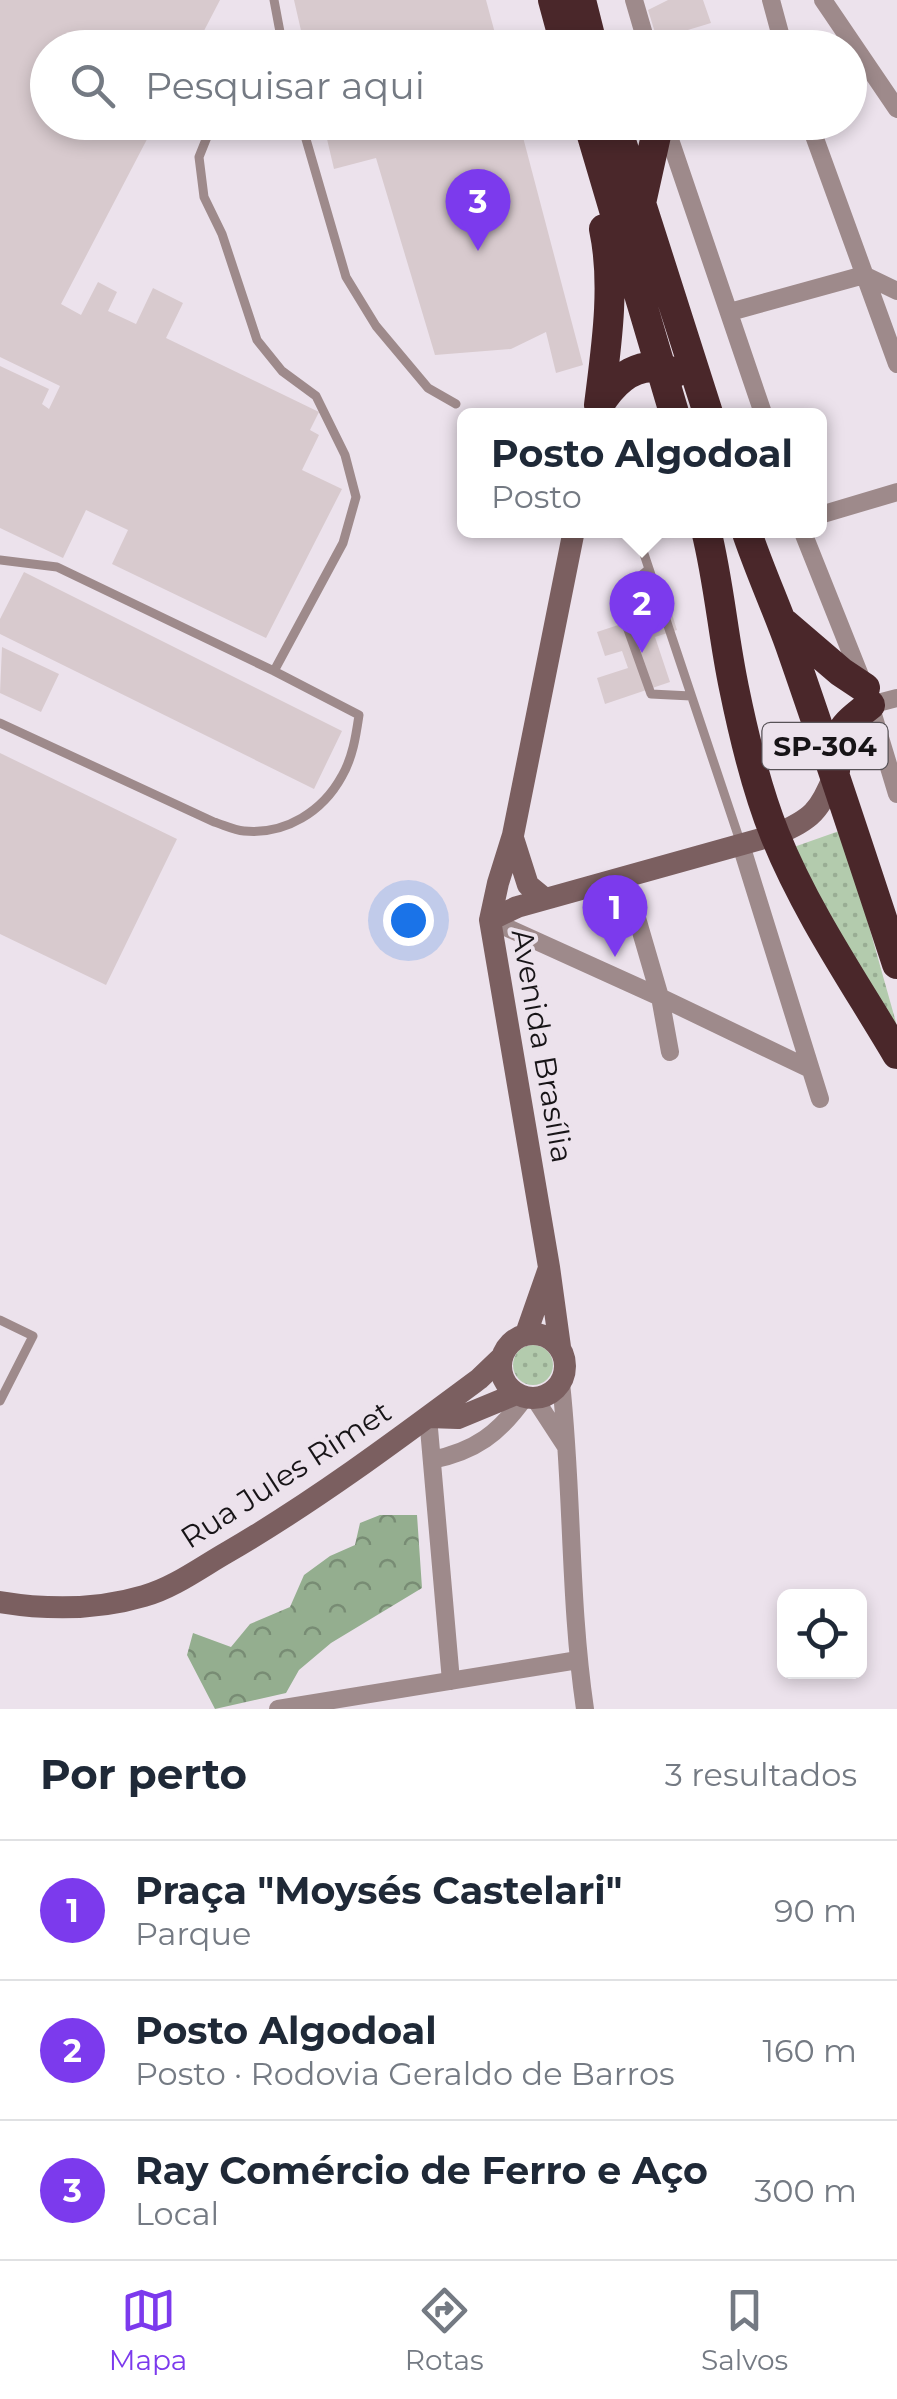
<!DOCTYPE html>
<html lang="pt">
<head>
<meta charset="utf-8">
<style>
  :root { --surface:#fff; --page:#f6f6f7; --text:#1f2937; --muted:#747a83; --line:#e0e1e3; --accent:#7c3aed }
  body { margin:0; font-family:Montserrat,sans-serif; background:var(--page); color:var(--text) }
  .controls { position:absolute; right:30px; bottom:30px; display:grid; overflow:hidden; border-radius:15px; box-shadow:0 5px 15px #0003 }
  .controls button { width:90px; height:90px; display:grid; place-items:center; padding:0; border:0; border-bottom:2px solid var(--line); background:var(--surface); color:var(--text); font:50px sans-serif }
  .you { position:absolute; left:408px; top:920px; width:35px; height:35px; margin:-25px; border:8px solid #fff; border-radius:50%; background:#1a73e8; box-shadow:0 0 0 15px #1a73e833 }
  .badge { display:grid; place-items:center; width:65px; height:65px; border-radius:50%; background:var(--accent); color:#fff; font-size:32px; font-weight:700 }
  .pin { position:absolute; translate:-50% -82px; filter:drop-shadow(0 2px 5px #0008) }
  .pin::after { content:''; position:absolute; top:52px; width:35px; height:30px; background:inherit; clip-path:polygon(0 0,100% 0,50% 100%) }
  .popup { position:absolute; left:457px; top:408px; width:370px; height:130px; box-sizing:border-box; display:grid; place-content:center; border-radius:15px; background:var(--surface); filter:drop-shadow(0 2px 8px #0005); font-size:32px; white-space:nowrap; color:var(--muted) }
  .popup b { font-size:38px; color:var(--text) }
  .popup::after { content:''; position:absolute; left:50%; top:100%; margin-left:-20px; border:20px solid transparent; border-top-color:var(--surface) }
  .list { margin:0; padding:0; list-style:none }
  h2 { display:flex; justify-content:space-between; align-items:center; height:130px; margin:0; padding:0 40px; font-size:42px }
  h2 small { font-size:32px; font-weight:400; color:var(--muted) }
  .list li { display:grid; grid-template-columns:65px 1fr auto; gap:30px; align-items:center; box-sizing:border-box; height:140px; padding:0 40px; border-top:2px solid var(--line) }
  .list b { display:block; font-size:38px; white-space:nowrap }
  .list p { margin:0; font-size:32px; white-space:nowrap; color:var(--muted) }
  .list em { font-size:32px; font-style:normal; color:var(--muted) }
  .icon { flex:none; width:55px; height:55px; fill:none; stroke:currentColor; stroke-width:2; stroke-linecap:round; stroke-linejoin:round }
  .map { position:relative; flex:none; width:897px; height:1709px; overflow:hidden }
  .search { position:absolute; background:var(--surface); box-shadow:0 5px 15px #0003; left:30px; right:30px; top:30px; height:110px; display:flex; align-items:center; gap:25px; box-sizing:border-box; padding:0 35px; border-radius:55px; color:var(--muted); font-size:38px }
  .sheet { height:550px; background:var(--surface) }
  nav { display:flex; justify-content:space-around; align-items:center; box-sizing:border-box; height:140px; border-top:2px solid var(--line); background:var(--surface); font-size:28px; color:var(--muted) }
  nav a { display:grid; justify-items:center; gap:5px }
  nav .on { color:var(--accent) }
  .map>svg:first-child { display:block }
  .green { fill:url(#green-dots) }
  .forest { fill:url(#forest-crowns) }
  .building { fill:#d8cace }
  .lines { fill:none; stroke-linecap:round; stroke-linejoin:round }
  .lane { stroke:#9e8a8b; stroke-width:9 }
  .street { stroke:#9e8a8b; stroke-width:18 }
  .secondary { stroke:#7b5f60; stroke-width:22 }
  .highway { stroke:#4a272a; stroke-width:30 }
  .labels { text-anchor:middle; stroke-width:8; stroke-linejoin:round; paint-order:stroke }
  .shield { fill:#ece2ec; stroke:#575257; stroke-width:2.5 }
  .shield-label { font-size:28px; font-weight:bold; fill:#171417 }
  .street-label { font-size:30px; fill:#171417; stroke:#ece2ec }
</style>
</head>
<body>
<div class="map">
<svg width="897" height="1709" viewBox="0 0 897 1709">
  <defs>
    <pattern id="green-dots" width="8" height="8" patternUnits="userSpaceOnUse" patternTransform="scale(2.5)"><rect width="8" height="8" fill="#b3cbad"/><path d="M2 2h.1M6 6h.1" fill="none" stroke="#99ad94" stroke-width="1.8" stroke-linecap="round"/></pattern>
    <pattern id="forest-crowns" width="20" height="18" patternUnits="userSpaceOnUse" patternTransform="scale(2.5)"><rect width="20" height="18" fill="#94ae8f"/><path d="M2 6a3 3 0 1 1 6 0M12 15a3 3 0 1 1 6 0" fill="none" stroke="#788c74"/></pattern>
  </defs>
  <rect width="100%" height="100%" fill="#ece2ec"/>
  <!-- green -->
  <path class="green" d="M842,830L897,1026V1034L791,848Z
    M513 1365a20 20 0 1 1 40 0a20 20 0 1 1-40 0Z"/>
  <!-- forest -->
  <path class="forest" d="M380,1515H417L422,1588L331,1643L299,1670L286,1693L215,1709L187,1655L193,1633L231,1647L250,1624L290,1607L304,1575L330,1556L355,1545L360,1523Z"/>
  <!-- building -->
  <path class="building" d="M0,0H220L195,48H48V122H156L61,304L81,315L98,282L117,292L108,311L136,324L153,288L183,303L166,338L319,412L310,430L319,435L302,470L342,489L266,638L112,564L128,530L86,510L63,558L0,528V366L49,389L42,404L49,409L60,386L0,357Z
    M294,0H486L499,48H305Z
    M668,0H703L711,23L678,33L683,48H657L655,40L657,39L648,10Z
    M323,122H519L583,365L556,373L546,332L511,349L435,355L376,158L334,169Z
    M24,572L342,731L314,789L0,634V619Z
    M670,608L677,630L655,637L670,682L605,704L597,678L628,668L622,651L605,656L597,632Z
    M2,647L59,674L41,712L0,693Z
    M0,753L177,839L106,985L0,934Z"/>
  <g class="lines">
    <!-- lane -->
    <path class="lane" d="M274,0L283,48
      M301,122L346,277L376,326L428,388L456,404
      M636,530L740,841
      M0,560L57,567L274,671L343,543L356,497L345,455L316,396L282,371L257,340L222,234L204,197L199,157L213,122
      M649,569L616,596L651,694L691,696
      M0,723L214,822C224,825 234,830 244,831C286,835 323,811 342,776C353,757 356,735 359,715L274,671
      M0,1320L33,1336L0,1401"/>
    <!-- street -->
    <path class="street" d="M634,0L648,48
      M771,0L784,48
      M823,0L897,109
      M664,122L764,416
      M809,122L897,364
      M730,312L864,275L897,291
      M820,515L897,492
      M802,530L865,688L897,794
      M870,705L897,698
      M741,845L820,1099
      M625,877L660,997L670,1052
      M490,920L660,997L810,1069
      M561,1383C573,1492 569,1601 585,1709
      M535,1399L565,1445
      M428,1417L451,1681
      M432,1460C475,1451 499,1434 525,1397
      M278,1709L578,1660"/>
    <!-- secondary -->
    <path class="secondary" d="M513,838L528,885L545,899
      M490,920L517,907L775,835C814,818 818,812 835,774
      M501 1366a32 32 0 1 1 64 0a32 32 0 1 1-64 0Z
      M526,1334L548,1271
      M560,1347L549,1267L490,920L498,883L513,835L574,530
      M428,1417L458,1418L516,1394
      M0,1602C49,1610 97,1610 144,1596C173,1588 200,1568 226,1553C314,1502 397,1440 479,1379L502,1357"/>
    <!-- highway -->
    <path class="highway" d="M553,0L566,48
      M581,0L593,48
      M588,122L675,416
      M615,122L709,416
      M641,203L659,122
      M599,405C606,349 616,285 604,229
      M599,405C616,378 642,356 674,373
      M706,530C719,582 723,636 734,688C744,737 756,788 775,835C806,912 855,983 897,1054
      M746,530C759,569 776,606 790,645C827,751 862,857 897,964
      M785,624L841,672L865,688
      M835,771C838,731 838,730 870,705"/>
  </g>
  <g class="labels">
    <!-- shield labels -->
    <rect class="shield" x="762.5" y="723" width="125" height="46" rx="8"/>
    <g class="shield-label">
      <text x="825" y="756">SP-304</text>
    </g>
    <!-- street labels -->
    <g class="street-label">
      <text transform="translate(542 1046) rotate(80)" y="10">Avenida Brasília</text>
      <text transform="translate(286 1475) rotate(-33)" y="10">Rua Jules Rimet</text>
    </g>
  </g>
</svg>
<div class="controls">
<button><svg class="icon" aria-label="locate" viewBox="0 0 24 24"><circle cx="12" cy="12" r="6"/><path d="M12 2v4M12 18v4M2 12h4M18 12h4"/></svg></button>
</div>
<div class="you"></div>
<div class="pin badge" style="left:615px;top:957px">1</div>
<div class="pin badge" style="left:642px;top:653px">2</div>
<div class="popup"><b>Posto Algodoal</b>Posto</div>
<div class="pin badge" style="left:478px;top:251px">3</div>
<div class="search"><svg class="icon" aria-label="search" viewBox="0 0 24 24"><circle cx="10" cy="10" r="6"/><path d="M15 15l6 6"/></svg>Pesquisar aqui</div>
</div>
<section class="sheet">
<h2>Por perto<small>3 resultados</small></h2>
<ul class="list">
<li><span class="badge">1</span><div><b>Praça &quot;Moysés Castelari&quot;</b><p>Parque</p></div><em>90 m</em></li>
<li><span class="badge">2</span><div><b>Posto Algodoal</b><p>Posto · Rodovia Geraldo de Barros</p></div><em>160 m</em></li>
<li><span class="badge">3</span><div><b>Ray Comércio de Ferro e Aço</b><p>Local</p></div><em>300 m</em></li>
</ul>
</section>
<nav>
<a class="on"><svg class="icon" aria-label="map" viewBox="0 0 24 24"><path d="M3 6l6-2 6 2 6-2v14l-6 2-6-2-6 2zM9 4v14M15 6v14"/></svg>Mapa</a>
<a><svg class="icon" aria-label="directions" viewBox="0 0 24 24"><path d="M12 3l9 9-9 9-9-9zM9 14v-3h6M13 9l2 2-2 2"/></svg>Rotas</a>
<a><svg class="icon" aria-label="saved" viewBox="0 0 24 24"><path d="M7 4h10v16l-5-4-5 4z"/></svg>Salvos</a>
</nav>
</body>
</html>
